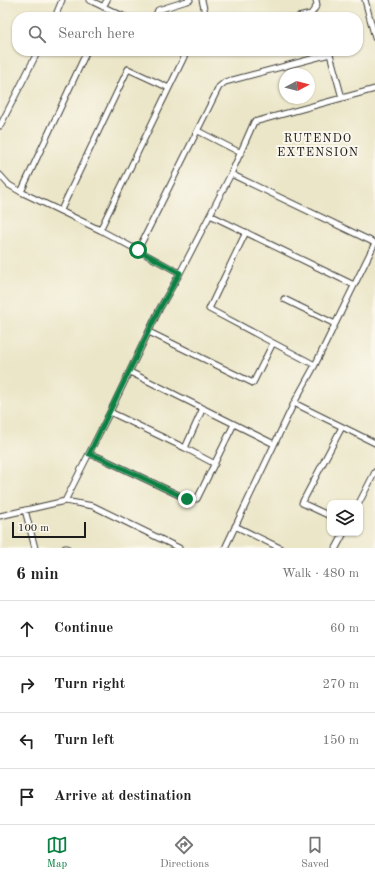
<!DOCTYPE html>
<html lang="en">
<head>
<meta charset="utf-8">
<style>
  :root { --surface:#fff; --page:#f6f6f6; --text:#222; --muted:#767676; --line:#e0e0e0; --accent:#0b8043 }
  body { margin:0; font-family:"Old Standard TT",serif; background:var(--page); color:var(--text) }
  .controls { position:absolute; right:12px; bottom:12px; display:grid; overflow:hidden; border-radius:8px; box-shadow:0 1px 3px #0004 }
  .controls button { width:36px; height:36px; display:grid; place-items:center; padding:0; border:0; border-bottom:1px solid var(--line); background:var(--surface); color:var(--text); font:20px sans-serif }
  .compass { position:absolute; left:279px; top:68px; width:36px; height:36px; border-radius:50%; background:var(--surface); box-shadow:0 1px 3px #0004; rotate:83deg }
  .scale { position:absolute; left:12px; bottom:10px; width:74px; box-sizing:border-box; padding-left:4px; border:2px solid #1c1c1c; border-top:0; font-size:11px; line-height:14px; white-space:nowrap; color:#1c1c1c; -webkit-text-stroke:3px #fbf7ec; paint-order:stroke }
  .stop { position:absolute; width:12px; height:12px; margin:-9px; border:3px solid #0b8043; border-radius:50%; background:#fff }
  .stop.end { background:#0b8043; border-color:#fff; box-shadow:0 1px 4px #0008 }
  .list { margin:0; padding:0; list-style:none }
  h2 { display:flex; justify-content:space-between; align-items:center; height:52px; margin:0; padding:0 16px; font-size:17px }
  h2 small { font-size:13px; font-weight:400; color:var(--muted) }
  .list li { display:grid; grid-template-columns:26px 1fr auto; gap:12px; align-items:center; box-sizing:border-box; height:56px; padding:0 16px; border-top:1px solid var(--line) }
  .list b { display:block; font-size:15px; white-space:nowrap }
  .list em { font-size:13px; font-style:normal; color:var(--muted) }
  .icon { flex:none; width:22px; height:22px; fill:none; stroke:currentColor; stroke-width:2; stroke-linecap:round; stroke-linejoin:round }
  .map { position:relative; flex:none; width:375px; height:548px; overflow:hidden }
  .search { position:absolute; background:var(--surface); box-shadow:0 1px 3px #0004; left:12px; right:12px; top:12px; height:44px; display:flex; align-items:center; gap:10px; box-sizing:border-box; padding:0 14px; border-radius:16px; color:var(--muted); font-size:15px }
  .sheet { height:276px; background:var(--surface) }
  nav { display:flex; justify-content:space-around; align-items:center; box-sizing:border-box; height:56px; border-top:1px solid var(--line); background:var(--surface); font-size:11px; color:var(--muted) }
  nav a { display:grid; justify-items:center; gap:2px }
  nav .on { color:var(--accent) }
  .map>svg:first-child { display:block }
  .lines { fill:none; stroke-linecap:round; stroke-linejoin:round }
  .minor-casing { stroke:#3b3a36; stroke-width:7 }
  .minor { stroke:#fff; stroke-width:5 }
  .route { stroke:#0b8043; stroke-width:5 }
  .labels { text-anchor:middle; stroke-width:4; stroke-linejoin:round; paint-order:stroke }
  .neighbourhood-label { font-size:12px; letter-spacing:1px; fill:#1c1c1c; stroke:#fbf7ec }
</style>
</head>
<body>
<div class="map">
<svg width="375" height="548" viewBox="0 0 375 548">
  <rect width="100%" height="100%" fill="#fbf7ec"/>
  <filter id="ink" filterUnits="userSpaceOnUse"><feTurbulence type="fractalNoise" baseFrequency=".025" numOctaves="2"/><feDisplacementMap in="SourceGraphic" scale="8" xChannelSelector="R" yChannelSelector="G"/><feConvolveMatrix kernelMatrix="1 2 1 2 8 2 1 2 1" color-interpolation-filters="sRGB"/></filter>
  <filter id="wash" filterUnits="userSpaceOnUse"><feTurbulence type="fractalNoise" baseFrequency=".012" numOctaves="4" result="noise"/><feDisplacementMap in="SourceGraphic" scale="16" xChannelSelector="R" yChannelSelector="G"/><feGaussianBlur stdDeviation="0.9" result="paint"/><feColorMatrix in="noise" values="0 0 0 0 0 0 0 0 0 0 0 0 0 0 0 0 0 1.4 0 .05"/><feComposite in="paint" operator="in"/></filter>
  <g filter="url(#wash)">
    <rect width="100%" height="100%" fill="#ebe6c8"/>
  </g>
  <g filter="url(#ink)">
    <g class="lines">
      <defs>
        <path id="minor" d="M89,0L125,17
          M202,0L206,17
          M365,0L375,38
          M103,7L107,0
          M55,17L62,0
          M155,17L158,10L190,0
          M298,17L311,14L317,5L316,0
          M0,126L38,51
          M198,131L241,153
          M231,174L375,243
          M0,175L9,185L21,192L100,230L180,273
          M21,192L87,51
          M61,210L128,69L169,88
          M210,215L354,285
          M100,230L187,51
          M246,232L209,309L315,365
          M138,250L219,87L225,82L330,54L342,98
          M284,299L335,324
          M149,332L253,383L273,343
          M130,372L274,444
          M294,403L375,443
          M110,412L185,448L215,464
          M185,448L203,408
          M89,454L101,458L187,499H197L234,424
          M65,501L110,412L160,308L180,273L231,174L254,122L375,89
          M359,503L375,472
          M25,510L35,548
          M0,516L65,501L93,506L179,548
          M330,516L302,503L342,427
          M235,526L280,548
          M65,548H67
          M225,548L294,403L315,365L375,243
          M336,548L344,533"/>
      </defs>
      <!-- minor casing -->
      <use href="#minor" class="minor-casing"/>
      <!-- minor -->
      <use href="#minor" class="minor"/>
    </g>
  </g>
  <g class="lines" filter="url(#ink)">
    <!-- route -->
    <path class="route" d="M138,250L180,273L160,308L89,454L101,458L187,499"/>
  </g>
  <g class="labels">
    <!-- neighbourhood labels -->
    <g class="neighbourhood-label">
      <text x="318" y="142">RUTENDO<tspan x="318" dy="14">EXTENSION</tspan></text>
    </g>
  </g>
</svg>
<div class="controls">
<button><svg class="icon" aria-label="layers" viewBox="0 0 24 24"><path d="M12 4l9 5-9 5-9-5zM3 14l9 5 9-5"/></svg></button>
</div>
<svg class="compass" viewBox="-18 -18 36 36"><path d="M0-13l5 13h-10z" fill="#e53935"/><path d="M0 13l5-13h-10z" fill="#767676"/></svg>
<div class="scale">100 m</div>
<div class="stop" style="left:138px;top:250px"></div>
<div class="stop end" style="left:187px;top:499px"></div>
<div class="search"><svg class="icon" aria-label="search" viewBox="0 0 24 24"><circle cx="10" cy="10" r="6"/><path d="M15 15l6 6"/></svg>Search here</div>
</div>
<section class="sheet">
<h2>6 min<small>Walk · 480 m</small></h2>
<ul class="list">
<li><svg class="icon" aria-label="ahead" viewBox="0 0 24 24"><path d="M12 20V5M6 11l6-6 6 6"/></svg><div><b>Continue</b></div><em>60 m</em></li>
<li><svg class="icon" aria-label="right" viewBox="0 0 24 24"><path d="M7 20v-9h11M14 6l5 5-5 5"/></svg><div><b>Turn right</b></div><em>270 m</em></li>
<li><svg class="icon" aria-label="left" viewBox="0 0 24 24"><path d="M17 20v-9H6M10 6l-5 5 5 5"/></svg><div><b>Turn left</b></div><em>150 m</em></li>
<li><svg class="icon" aria-label="arrive" viewBox="0 0 24 24"><path d="M6 21V4h12l-3 4 3 4H6"/></svg><div><b>Arrive at destination</b></div></li>
</ul>
</section>
<nav>
<a class="on"><svg class="icon" aria-label="map" viewBox="0 0 24 24"><path d="M3 6l6-2 6 2 6-2v14l-6 2-6-2-6 2zM9 4v14M15 6v14"/></svg>Map</a>
<a><svg class="icon" aria-label="directions" viewBox="0 0 24 24"><path d="M12 3l9 9-9 9-9-9zM9 14v-3h6M13 9l2 2-2 2"/></svg>Directions</a>
<a><svg class="icon" aria-label="saved" viewBox="0 0 24 24"><path d="M7 4h10v16l-5-4-5 4z"/></svg>Saved</a>
</nav>
</body>
</html>
